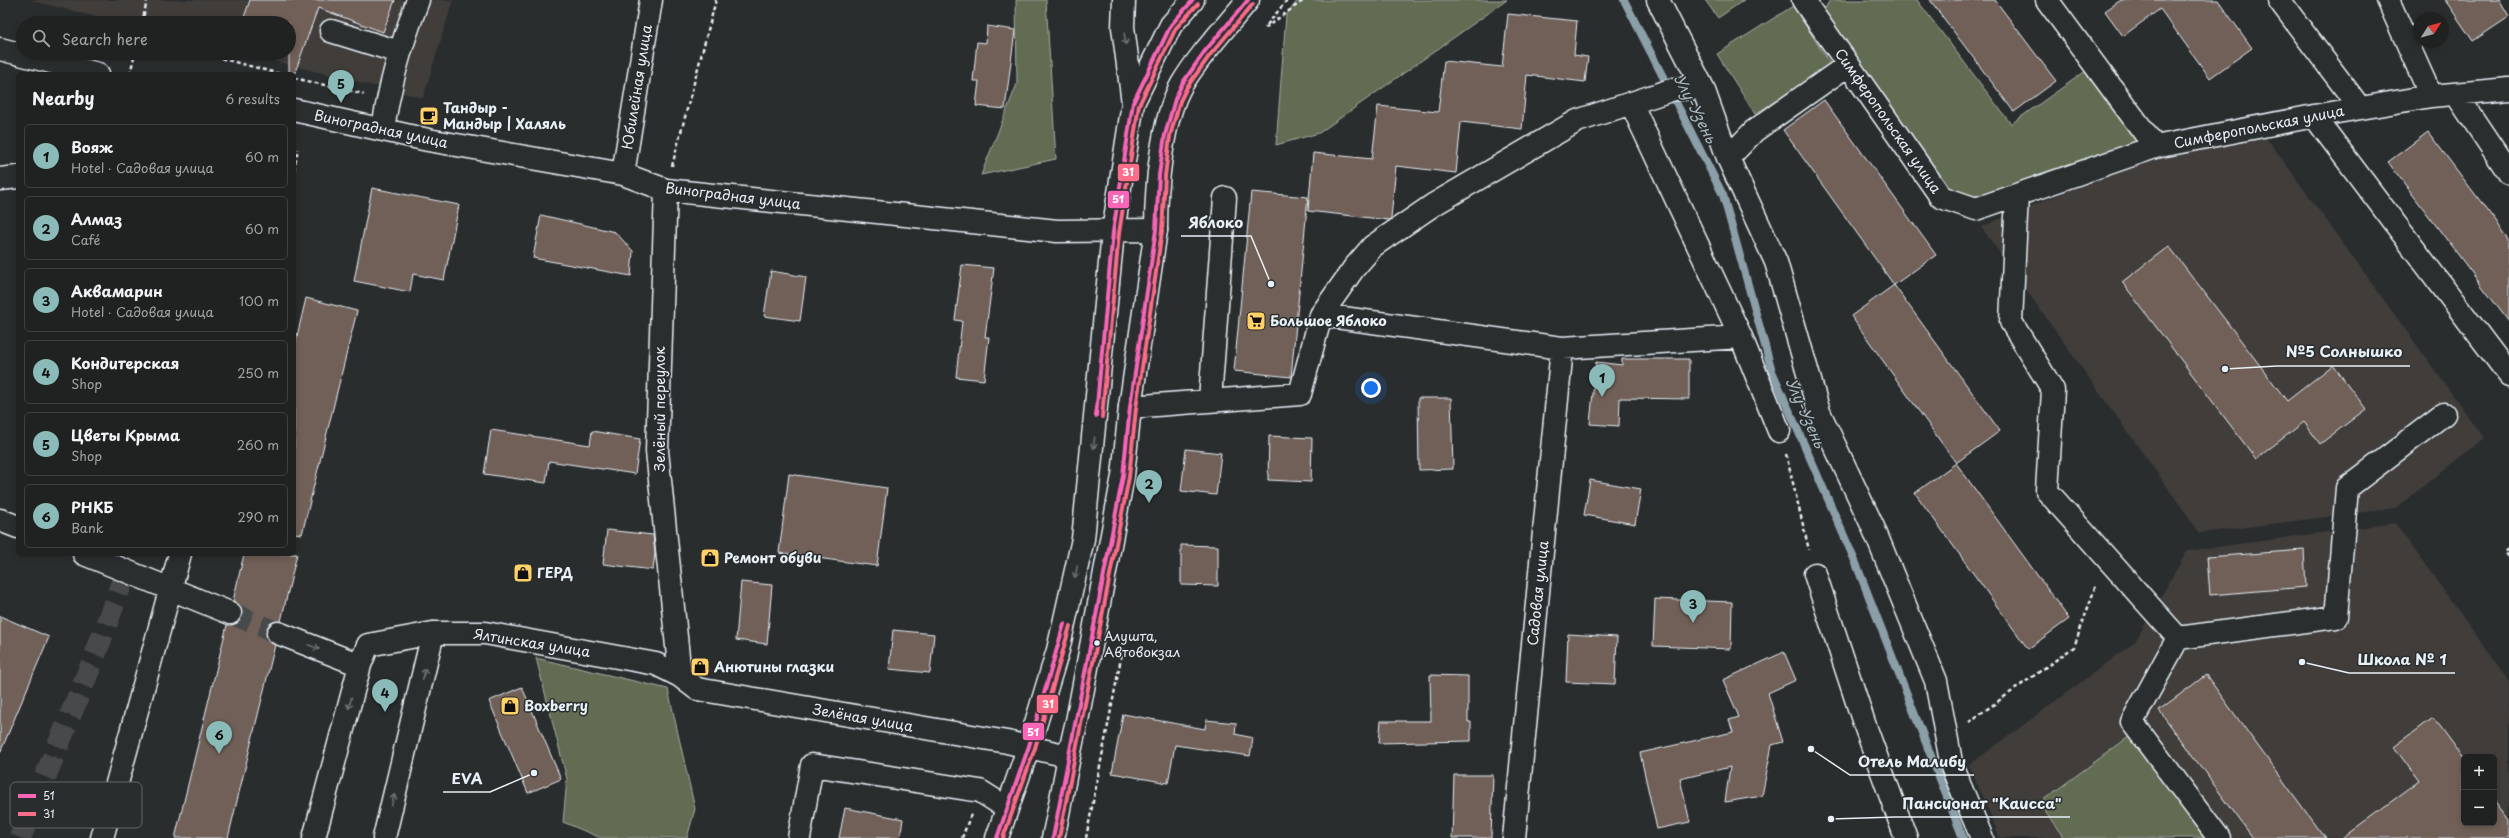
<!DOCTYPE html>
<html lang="en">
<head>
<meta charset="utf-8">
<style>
  :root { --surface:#202222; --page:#2d2f2f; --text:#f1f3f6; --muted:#a2a4a5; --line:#3d3f40; --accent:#8bbbb9 }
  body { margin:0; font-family:"Playpen Sans",sans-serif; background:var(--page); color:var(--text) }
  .controls { position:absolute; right:12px; bottom:12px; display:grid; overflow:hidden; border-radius:6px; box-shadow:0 2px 6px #0003 }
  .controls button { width:36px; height:36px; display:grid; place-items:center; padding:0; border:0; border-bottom:1px solid var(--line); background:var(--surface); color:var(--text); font:20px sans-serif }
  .compass { position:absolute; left:2413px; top:12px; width:36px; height:36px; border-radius:50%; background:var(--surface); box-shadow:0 2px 6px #0003; rotate:53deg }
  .you { position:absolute; left:1371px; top:388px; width:14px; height:14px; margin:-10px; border:3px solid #fff; border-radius:50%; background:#1a73e8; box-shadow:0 0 0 6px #1a73e833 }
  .badge { display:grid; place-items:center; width:26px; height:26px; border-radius:50%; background:var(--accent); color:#111; font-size:13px; font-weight:700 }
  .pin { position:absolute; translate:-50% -33px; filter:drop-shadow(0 1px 2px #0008) }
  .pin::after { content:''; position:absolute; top:21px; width:14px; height:12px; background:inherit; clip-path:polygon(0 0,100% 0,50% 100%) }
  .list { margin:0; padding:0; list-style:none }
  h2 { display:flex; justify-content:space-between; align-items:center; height:52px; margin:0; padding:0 16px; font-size:17px }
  h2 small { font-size:13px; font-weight:400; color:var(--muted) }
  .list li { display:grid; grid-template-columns:26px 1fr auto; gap:12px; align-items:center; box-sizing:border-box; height:64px; margin:0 8px 8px; padding:0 8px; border:1px solid var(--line); border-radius:6px }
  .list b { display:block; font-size:15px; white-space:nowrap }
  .list p { margin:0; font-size:13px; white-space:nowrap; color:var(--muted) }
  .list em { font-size:13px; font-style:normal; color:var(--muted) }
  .icon { flex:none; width:22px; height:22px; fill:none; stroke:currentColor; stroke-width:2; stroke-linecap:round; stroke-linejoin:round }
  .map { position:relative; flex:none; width:2509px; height:838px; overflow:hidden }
  .search { position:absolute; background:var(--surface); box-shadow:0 2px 6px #0003; left:16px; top:16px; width:280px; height:44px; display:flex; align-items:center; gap:10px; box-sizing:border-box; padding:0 14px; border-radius:22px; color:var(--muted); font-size:15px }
  .panel { position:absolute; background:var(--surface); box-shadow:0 2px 6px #0003; left:16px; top:72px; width:280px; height:484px; border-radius:6px }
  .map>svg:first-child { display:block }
  .built { fill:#3f3d3b; fill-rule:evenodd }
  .green { fill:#626c52; stroke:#a5aea5 }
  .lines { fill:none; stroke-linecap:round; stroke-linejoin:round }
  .stream { stroke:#8b9fa8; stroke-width:8 }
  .building { fill:#716158; stroke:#e8f1f8 }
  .minor-tunnel { stroke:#464a4c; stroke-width:22; stroke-dasharray:22 11; stroke-linecap:butt }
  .minor-casing { stroke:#e8f1f8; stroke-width:25 }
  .highway-casing { stroke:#e8f1f8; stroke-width:25 }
  .path { stroke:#e8f1f8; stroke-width:2.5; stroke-dasharray:4 3; stroke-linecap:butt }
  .minor { stroke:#2a2d2e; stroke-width:22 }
  .highway { stroke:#2a2d2e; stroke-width:22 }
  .bus-1-casing { stroke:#2a2d2e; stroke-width:7 }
  .bus-2-casing { stroke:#2a2d2e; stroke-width:7 }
  .bus-1 { stroke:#fa66b7; stroke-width:4 }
  .bus-2 { stroke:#fb6d88; stroke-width:4 }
  .oneway { stroke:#6c7275 }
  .bus-dot { fill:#e8f1f8; stroke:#2a2d2e; stroke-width:1.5 }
  .labels { text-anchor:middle; stroke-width:3; stroke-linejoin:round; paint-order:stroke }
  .bus-label { font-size:13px; fill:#e8f1f8; stroke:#2a2d2e; text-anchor:start }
  .street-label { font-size:14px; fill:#e8f1f8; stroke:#2a2d2e }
  .poi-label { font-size:14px; font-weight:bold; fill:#e8f1f8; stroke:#2a2d2e; text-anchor:start }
  .water-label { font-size:15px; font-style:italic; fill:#aabac2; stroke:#2a2d2e }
  .key { fill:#2a2d2e; stroke:#63686b; stroke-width:1 }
  .key-label { font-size:11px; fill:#e8f1f8 }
  .leader { fill:none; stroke:#e8f1f8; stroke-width:1.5 }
  .callout-dot { fill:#e8f1f8; stroke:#2a2d2e; stroke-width:1.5 }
  .callout-label { font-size:15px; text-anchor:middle; font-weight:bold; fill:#e8f1f8; stroke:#2a2d2e; stroke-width:3; stroke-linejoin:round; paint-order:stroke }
  .line-badge { stroke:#2a2d2e; stroke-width:1.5 }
  .badge-label { font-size:11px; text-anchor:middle; font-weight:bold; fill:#fff }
</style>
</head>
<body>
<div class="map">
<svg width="2509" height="838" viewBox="0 0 2509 838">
  <rect width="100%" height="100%" fill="#2a2d2e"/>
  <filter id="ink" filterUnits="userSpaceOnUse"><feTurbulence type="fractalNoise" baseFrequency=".025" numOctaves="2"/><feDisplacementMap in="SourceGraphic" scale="8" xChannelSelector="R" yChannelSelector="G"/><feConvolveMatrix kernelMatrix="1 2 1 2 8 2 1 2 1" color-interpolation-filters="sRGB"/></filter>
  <g filter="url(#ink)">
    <!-- built -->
    <path class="built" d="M29,0H453L423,98L241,53H289V23H121Z
      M2263,133L2484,438L2396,508L2200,533L1981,227L2154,155Z
      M2395,523L2509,681V838H2000L1969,765L2135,642L2187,551ZM2464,757H2494V823H2464Z"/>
    <!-- green -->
    <path class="green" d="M1016,0H1046L1056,159L981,175L1017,84Z
      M1298,0H1507L1319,133L1276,145L1286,15Z
      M1705,0H1744L1718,18Z
      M1830,0H1917L2011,124L2090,68L2143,143L1994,195L1968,196L1946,191L1821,15Z
      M1793,6L1831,65L1755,114L1717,54Z
      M536,658L668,689L695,809L687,838H601L563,822L567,779Z
      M2130,736L2204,838H2064L2039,803Z"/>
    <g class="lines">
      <!-- stream -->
      <path class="stream" d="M1624,0L1723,195L1772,371L1855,561L1963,838"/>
    </g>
    <!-- building -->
    <path class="building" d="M250,0H395L383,32L318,8L294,75L289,74V23H242Z
      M1930,0H1995L2056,81L2014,112Z
      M2121,0H2218L2252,48L2210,78L2160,9L2123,36L2105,11Z
      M2445,0H2499L2509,17L2473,41Z
      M1508,14L1577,21L1574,55L1588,57L1585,82L1527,75L1522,129L1461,122L1456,173L1396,166L1391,218L1389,220L1308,211L1313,153L1372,159L1378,106L1438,112L1444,61L1502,67Z
      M987,26L1015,30L1005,109L976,106L979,81H973L977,42L986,43Z
      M1824,100L1936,255L1894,285L1783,130Z
      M2428,132L2509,239V322L2388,162Z
      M372,188L459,205L444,280L413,274L410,292L354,281Z
      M1251,192L1308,197L1291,377L1234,371Z
      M541,215L615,232L633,251L631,276L533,258Z
      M2169,246L2287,401L2333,365L2366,409L2320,444L2304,422L2256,459L2122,282Z
      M962,265L994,268L985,337H989L984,380L956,377L962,321L955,320Z
      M771,271L806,277L800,321L764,316Z
      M1894,285L2000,431L1956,463L1851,316Z
      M306,298L357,311L302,534L294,533V349Z
      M1622,359H1689V399L1620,398L1619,426L1590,424L1596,362L1622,365Z
      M1418,398H1451L1453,469L1419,470Z
      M491,430L590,445L592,431L640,439L635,474L549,461L546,483L484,474Z
      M1269,436L1312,438L1311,482L1268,480Z
      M1186,449L1221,453L1216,495L1181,491Z
      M1956,463L2069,619L2028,649L1915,493Z
      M789,474L887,488L877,566L779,553Z
      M1590,480L1641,489L1635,524L1584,515Z
      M607,530L653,535L655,553L653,570L603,564Z
      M1181,545L1218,546V586L1181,585Z
      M2304,550L2306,587L2210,595L2207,557Z
      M244,554H297L281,621L271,623L266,629L268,640L275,645L228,838H175L227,625L237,623L242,617L240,606L233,601Z
      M741,582L772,585L767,644L736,640Z
      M1655,599L1732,602L1731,649L1653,646Z
      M0,616L49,637L0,753Z
      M893,630L934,634L930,673L889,669Z
      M1568,634L1617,637L1615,684L1566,682Z
      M1784,652L1796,680L1768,693L1783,742L1772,745L1762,796L1725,802L1730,767L1680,779L1690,822L1657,829L1640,753L1733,732L1729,720L1739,717L1723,680Z
      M1430,675L1468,676V722H1471V741L1379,743L1381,721H1431Z
      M2206,675L2325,838H2253L2159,710Z
      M522,687L561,779L528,793L489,701Z
      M1123,714L1205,729L1206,720L1236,723L1235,734L1253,738L1250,756L1175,745L1168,783L1112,773Z
      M2433,718L2464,760V823H2494V801L2509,821V838H2342L2419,781L2394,747Z
      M1454,775H1493L1491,838H1452Z
      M845,808L903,819L900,838H839Z"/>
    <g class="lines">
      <!-- minor-tunnel -->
      <path class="minor-tunnel" d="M230,613L278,633
        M20,838L94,658L126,571"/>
      <defs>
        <path id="minor" d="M1124,0L1123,27L1133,103
          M1658,0L1703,88L1728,158L1776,262L1819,412L1873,527L1936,681L1952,767L1982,838
          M1803,0L1941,197L1976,209L2155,147L2314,116L2431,96L2509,89
          M2047,0L2155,147
          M2279,0L2360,108
          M2388,0L2431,96
          M331,31L399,52
          M0,49L98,74
          M2456,94L2509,173
          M1631,103L1741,337
          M294,110L428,140L623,174L666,190L1057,231L1156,230
          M2314,116L2509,375
          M383,130C389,85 402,42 418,0
          M1728,158L1754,131L1848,65
          M623,174L651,0
          M0,179L18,177
          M666,190L657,451L680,676
          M2017,195L2011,322L2053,390L2047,491L2178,638
          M1321,315L1354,268L1373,246L1433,205L1577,121L1674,89L1703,88
          M1210,400L1225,198
          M1130,407L1300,394L1321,315L1562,348L1741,337L1779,431
          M0,520L18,527
          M84,554L230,613
          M1815,574L1864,723L1906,838
          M278,633L360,665
          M102,838L180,554
          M314,838L360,665L368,645L433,633H485L656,664L680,676L697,689L1007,742L1068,756
          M384,838L433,633
          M799,838L812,765L980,791L1007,808
          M1514,838L1562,348
          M2219,838L2132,722L2178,638L2336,617L2347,488L2444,414"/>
        <path id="highway" d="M997,838L1029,746L1058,650L1083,539L1113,232L1133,103L1171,25L1193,0
          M1053,838C1062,799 1067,760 1077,721L1123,476L1130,407L1156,230C1156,189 1161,120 1182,84C1200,54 1226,27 1248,0"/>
      </defs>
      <!-- minor casing -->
      <use href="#minor" class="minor-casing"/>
      <!-- highway casing -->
      <use href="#highway" class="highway-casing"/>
      <!-- path -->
      <path class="path" d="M142,23L147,0
        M1267,25L1287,0
        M1265,28L1304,0
        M201,53L280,74
        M130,74L135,53
        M294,78L364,94
        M672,166L716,0
        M294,170L298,149
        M1786,454L1809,550
        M2509,549L2505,552L2509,557
        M1969,722L2074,647L2096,585
        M962,838L971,814
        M1086,838L1123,648"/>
      <!-- minor -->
      <use href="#minor" class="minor"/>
      <!-- highway -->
      <use href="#highway" class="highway"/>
      <defs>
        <path id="bus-1" d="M1096,416L1113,232L1133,103L1171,25L1193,0
          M997,838L1029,746L1064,624
          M1053,838L1123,476L1130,407L1156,230L1159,175L1165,135L1175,99L1182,84L1205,51L1248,0"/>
        <path id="bus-2" d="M1102,417L1119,233L1139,105L1176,28L1198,4
          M1003,838L1035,748L1070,626
          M1059,838L1129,477L1136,408L1162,231L1165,176L1170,136L1180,101L1187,87L1210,55L1253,4"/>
      </defs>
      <!-- bus-1 casing -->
      <use href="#bus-1" class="bus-1-casing"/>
      <!-- bus-2 casing -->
      <use href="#bus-2" class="bus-2-casing"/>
      <!-- bus-1 -->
      <use href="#bus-1" class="bus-1"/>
      <!-- bus-2 -->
      <use href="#bus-2" class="bus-2"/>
    </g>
    <!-- one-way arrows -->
    <defs><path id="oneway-shaft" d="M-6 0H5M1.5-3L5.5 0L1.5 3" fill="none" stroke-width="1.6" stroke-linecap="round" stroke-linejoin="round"/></defs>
    <g class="oneway">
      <use href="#oneway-shaft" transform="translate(1125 39) rotate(82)"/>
      <use href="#oneway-shaft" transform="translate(1094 443) rotate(96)"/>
      <use href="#oneway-shaft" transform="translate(1076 572) rotate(103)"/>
      <use href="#oneway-shaft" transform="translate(314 647) rotate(22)"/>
      <use href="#oneway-shaft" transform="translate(424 674) rotate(-76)"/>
      <use href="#oneway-shaft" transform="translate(350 703) rotate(105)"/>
      <use href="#oneway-shaft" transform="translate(393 800) rotate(-76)"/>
    </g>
  </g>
  <!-- icons -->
  <defs>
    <symbol id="cafe-square" viewBox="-11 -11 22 22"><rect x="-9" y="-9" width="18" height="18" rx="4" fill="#ffd166" stroke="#2a2d2e"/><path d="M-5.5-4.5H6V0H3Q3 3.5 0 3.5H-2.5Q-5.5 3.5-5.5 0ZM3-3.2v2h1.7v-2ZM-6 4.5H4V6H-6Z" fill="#111"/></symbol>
    <symbol id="supermarket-square" viewBox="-11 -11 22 22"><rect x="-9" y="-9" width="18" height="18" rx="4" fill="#ffd166" stroke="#2a2d2e"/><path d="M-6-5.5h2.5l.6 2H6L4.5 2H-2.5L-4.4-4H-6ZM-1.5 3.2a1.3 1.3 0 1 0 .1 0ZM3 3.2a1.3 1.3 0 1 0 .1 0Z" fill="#111"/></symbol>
    <symbol id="shop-square" viewBox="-11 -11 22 22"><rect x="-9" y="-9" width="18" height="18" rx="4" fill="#ffd166" stroke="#2a2d2e"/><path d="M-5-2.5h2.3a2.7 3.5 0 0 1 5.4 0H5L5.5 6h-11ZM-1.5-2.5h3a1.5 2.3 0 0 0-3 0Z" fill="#111"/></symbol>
  </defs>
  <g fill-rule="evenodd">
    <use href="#cafe-square" x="418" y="105" width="22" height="22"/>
    <use href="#supermarket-square" x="1245" y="310" width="22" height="22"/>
    <use href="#shop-square" x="699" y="547" width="22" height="22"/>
    <use href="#shop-square" x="512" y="562" width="22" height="22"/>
    <use href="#shop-square" x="689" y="656" width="22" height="22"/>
    <use href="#shop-square" x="499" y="695" width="22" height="22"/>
  </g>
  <!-- markers -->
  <circle class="bus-dot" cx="1097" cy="643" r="3.5"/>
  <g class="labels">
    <!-- bus labels -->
    <g class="bus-label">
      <text x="1104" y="641">Алушта,<tspan x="1104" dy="16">Автовокзал</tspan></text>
    </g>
    <!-- street labels -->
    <g class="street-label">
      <text transform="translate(637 87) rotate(-81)" y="5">Юбилейная улица</text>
      <text transform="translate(1888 121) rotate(55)" y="5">Симферопольская улица</text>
      <text transform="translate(2259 127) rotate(-11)" y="5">Симферопольская улица</text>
      <text transform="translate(381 129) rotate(12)" y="5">Виноградная улица</text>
      <text transform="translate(733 196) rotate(7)" y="5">Виноградная улица</text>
      <text transform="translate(660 409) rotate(-90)" y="5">Зелёный переулок</text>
      <text transform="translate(1538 593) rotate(-84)" y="5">Садовая улица</text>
      <text transform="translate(532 643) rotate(9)" y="5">Ялтинская улица</text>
      <text transform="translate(863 718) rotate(10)" y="5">Зелёная улица</text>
    </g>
    <!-- poi labels -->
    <g class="poi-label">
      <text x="443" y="113">Тандыр -<tspan x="443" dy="16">Мандыр | Халяль</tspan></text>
      <text x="1270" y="326">Большое Яблоко</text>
      <text x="724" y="563">Ремонт обуви</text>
      <text x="537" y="578">ГЕРД</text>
      <text x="714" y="672">Анютины глазки</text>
      <text x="524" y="711">Boxberry</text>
    </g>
    <!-- water labels -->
    <g class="water-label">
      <text transform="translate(1695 109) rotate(63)" y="5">Улу-Узень</text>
      <text transform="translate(1805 413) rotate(66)" y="5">Улу-Узень</text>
    </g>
  </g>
  <!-- legend -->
  <rect x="10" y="782" width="132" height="46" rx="6" class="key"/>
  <rect x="18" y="794" width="18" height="4" fill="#fa66b7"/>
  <rect x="18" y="812" width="18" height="4" fill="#fb6d88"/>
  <g class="key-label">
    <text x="43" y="800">51</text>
    <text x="43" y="818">31</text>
  </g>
  <!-- callouts -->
  <path class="leader" d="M1271 284L1251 236H1181M2225 369L2277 366H2410M2302 662L2349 673H2455M1811 749L1850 775H1974M534 773L490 792H443M1831 819L1895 817H2070"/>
  <g class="callout-dot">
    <circle cx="1271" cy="284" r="4"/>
    <circle cx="2225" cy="369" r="4"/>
    <circle cx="2302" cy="662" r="4"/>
    <circle cx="1811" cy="749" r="4"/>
    <circle cx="534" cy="773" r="4"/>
    <circle cx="1831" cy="819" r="4"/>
  </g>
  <g class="callout-label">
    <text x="1216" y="228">Яблоко</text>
    <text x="2344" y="357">№5 Солнышко</text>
    <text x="2402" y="665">Школа № 1</text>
    <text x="1912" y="767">Отель Малибу</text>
    <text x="467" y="784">EVA</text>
    <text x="1982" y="809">Пансионат "Каисса"</text>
  </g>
  <g class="line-badge">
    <rect x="1117" y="163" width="23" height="19" rx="4" fill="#fb6d88"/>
    <rect x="1107" y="190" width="23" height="19" rx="4" fill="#fa66b7"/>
    <rect x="1036" y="694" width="23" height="20" rx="4" fill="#fb6d88"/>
    <rect x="1022" y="722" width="23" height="19" rx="4" fill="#fa66b7"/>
  </g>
  <g class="badge-label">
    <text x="1128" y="176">31</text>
    <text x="1118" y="203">51</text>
    <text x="1048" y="708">31</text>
    <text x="1033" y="736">51</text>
  </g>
</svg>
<div class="controls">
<button>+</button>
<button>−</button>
</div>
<svg class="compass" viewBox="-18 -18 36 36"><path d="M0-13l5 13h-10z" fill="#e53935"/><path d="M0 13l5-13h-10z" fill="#a2a4a5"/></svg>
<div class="you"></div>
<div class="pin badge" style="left:1602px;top:397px">1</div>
<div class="pin badge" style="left:1149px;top:503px">2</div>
<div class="pin badge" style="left:1693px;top:623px">3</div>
<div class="pin badge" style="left:385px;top:712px">4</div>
<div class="pin badge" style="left:341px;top:103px">5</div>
<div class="pin badge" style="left:219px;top:754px">6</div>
<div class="search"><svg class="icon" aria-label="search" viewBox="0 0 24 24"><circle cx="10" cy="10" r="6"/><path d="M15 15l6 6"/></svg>Search here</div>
<section class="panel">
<h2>Nearby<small>6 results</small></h2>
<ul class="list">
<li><span class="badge">1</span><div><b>Вояж</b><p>Hotel · Садовая улица</p></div><em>60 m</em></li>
<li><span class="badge">2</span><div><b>Алмаз</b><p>Café</p></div><em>60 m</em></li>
<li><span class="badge">3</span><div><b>Аквамарин</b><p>Hotel · Садовая улица</p></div><em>100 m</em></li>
<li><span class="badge">4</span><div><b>Кондитерская</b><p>Shop</p></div><em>250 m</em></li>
<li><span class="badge">5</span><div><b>Цветы Крыма</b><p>Shop</p></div><em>260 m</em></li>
<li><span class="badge">6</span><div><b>РНКБ</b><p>Bank</p></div><em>290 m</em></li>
</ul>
</section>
</div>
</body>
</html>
